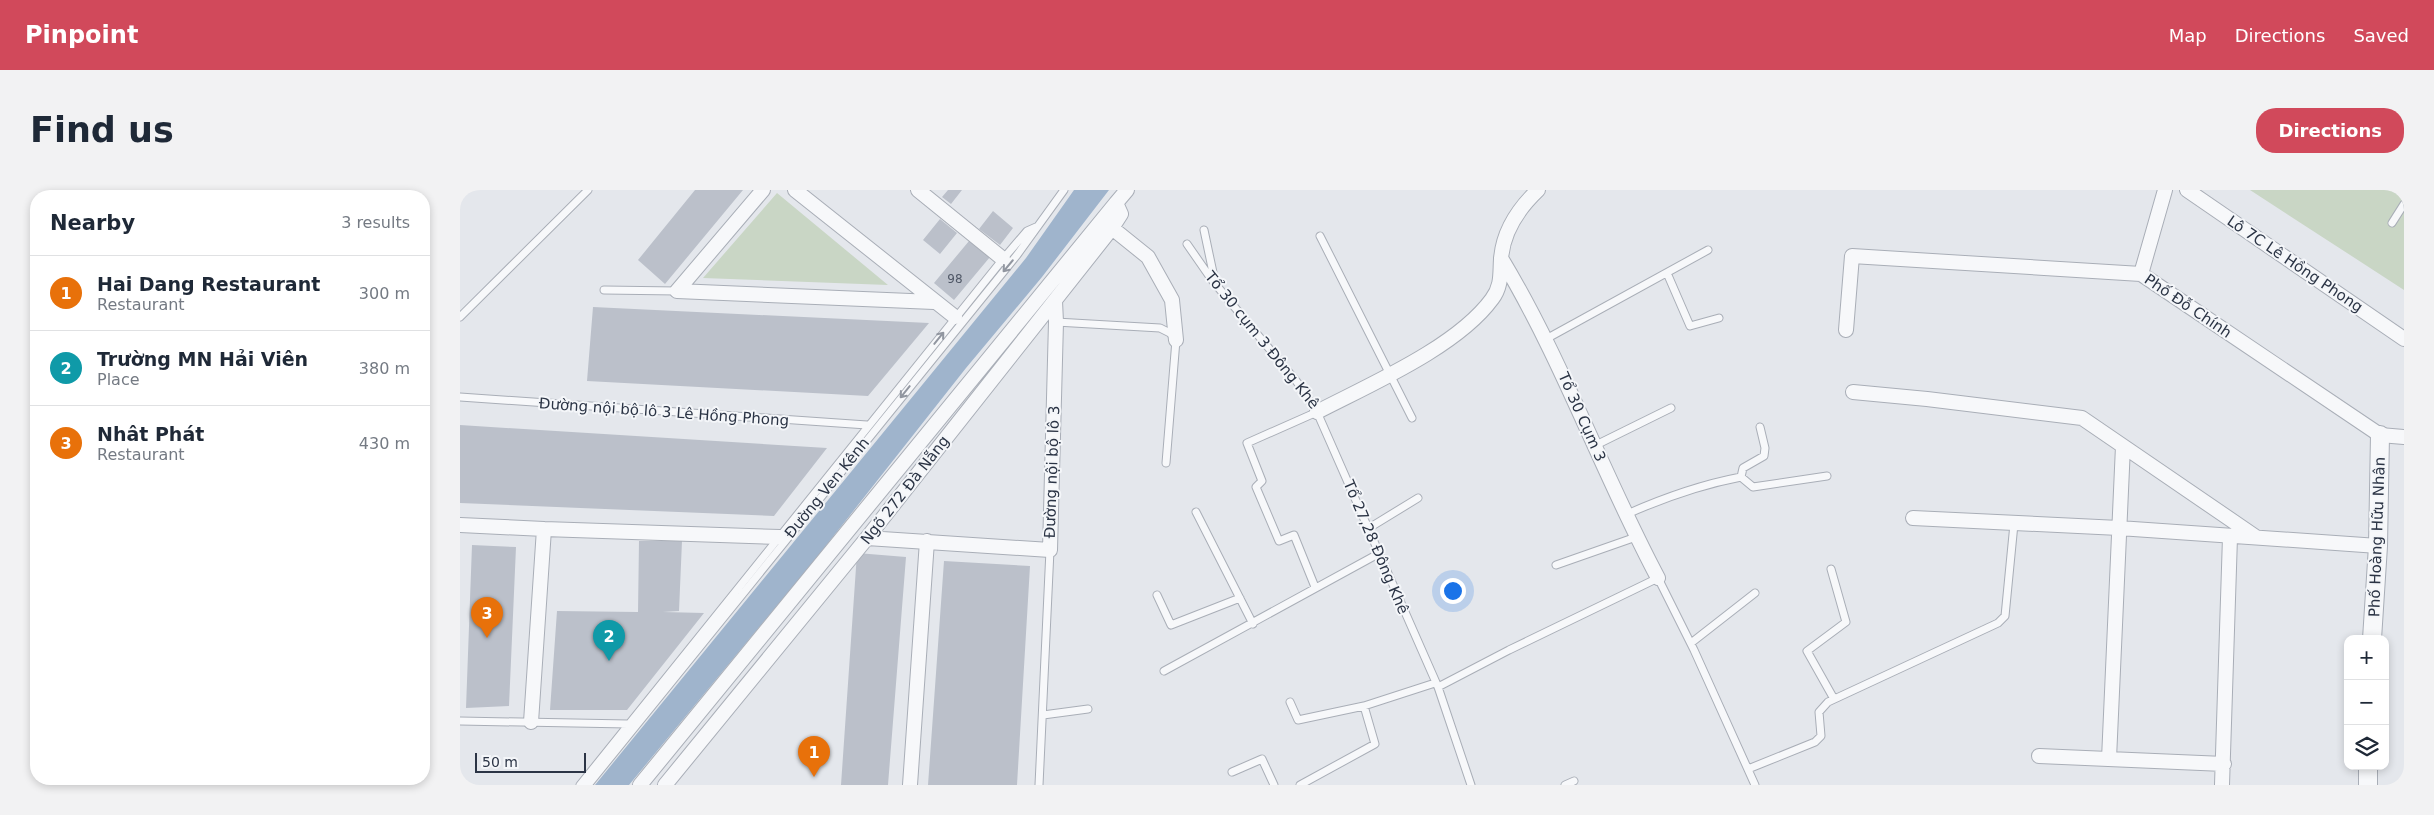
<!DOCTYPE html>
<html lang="en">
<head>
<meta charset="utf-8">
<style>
  :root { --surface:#fff; --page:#f2f2f3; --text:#1f2937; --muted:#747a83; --line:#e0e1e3; --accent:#d1495b }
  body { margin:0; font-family:"DejaVu Sans",sans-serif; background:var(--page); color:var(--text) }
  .controls { position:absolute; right:15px; bottom:15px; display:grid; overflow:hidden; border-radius:10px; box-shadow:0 2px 8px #0003 }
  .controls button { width:45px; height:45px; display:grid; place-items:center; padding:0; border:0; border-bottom:1px solid var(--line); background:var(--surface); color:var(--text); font:25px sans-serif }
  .scale { position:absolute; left:15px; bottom:12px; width:111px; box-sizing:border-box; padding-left:5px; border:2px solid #2b3445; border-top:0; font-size:14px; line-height:18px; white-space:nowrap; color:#2b3445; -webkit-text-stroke:4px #f4f6f9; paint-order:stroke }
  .you { position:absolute; left:992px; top:400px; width:18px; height:18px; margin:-12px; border:4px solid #fff; border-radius:50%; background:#1a73e8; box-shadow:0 0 0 8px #1a73e833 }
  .badge { display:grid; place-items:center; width:32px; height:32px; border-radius:50%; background:var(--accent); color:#fff; font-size:16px; font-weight:700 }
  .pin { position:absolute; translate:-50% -41px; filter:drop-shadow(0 1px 2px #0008) }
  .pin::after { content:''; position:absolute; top:26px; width:18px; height:15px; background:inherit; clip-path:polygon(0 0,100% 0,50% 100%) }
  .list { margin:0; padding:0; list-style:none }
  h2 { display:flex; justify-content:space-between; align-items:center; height:65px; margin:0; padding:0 20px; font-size:21px }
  h2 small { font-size:16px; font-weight:400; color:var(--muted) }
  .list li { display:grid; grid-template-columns:32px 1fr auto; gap:15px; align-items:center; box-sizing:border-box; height:75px; padding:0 20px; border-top:1px solid var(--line) }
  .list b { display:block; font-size:19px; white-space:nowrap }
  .list p { margin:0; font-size:16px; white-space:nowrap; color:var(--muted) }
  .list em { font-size:16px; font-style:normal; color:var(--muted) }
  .icon { flex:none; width:28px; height:28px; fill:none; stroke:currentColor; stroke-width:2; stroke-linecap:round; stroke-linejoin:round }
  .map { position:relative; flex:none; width:1944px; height:595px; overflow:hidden; border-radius:20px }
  header { display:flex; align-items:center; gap:30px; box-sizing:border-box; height:70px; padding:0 25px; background:var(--accent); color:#fff }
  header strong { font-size:24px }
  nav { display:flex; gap:28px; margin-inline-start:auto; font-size:18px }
  .intro { display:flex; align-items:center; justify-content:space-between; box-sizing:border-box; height:120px; padding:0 30px }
  h1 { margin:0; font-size:35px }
  .button { padding:12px 22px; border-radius:20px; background:var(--accent); color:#fff; font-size:18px; font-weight:700 }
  main { display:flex; gap:30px; padding:0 30px }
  aside { flex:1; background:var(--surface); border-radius:20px; box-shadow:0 2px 8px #0003 }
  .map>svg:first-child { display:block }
  .green { fill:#c9d6c5 }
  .water { fill:#9fb4cc }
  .building { fill:#bbc0ca }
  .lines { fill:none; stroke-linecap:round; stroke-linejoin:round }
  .service-casing { stroke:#a9aeb7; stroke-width:9 }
  .minor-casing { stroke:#a9aeb7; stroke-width:16 }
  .tertiary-casing { stroke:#a9aeb7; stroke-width:20 }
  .service { stroke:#f7f8fa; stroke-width:7 }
  .minor { stroke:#f7f8fa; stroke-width:14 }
  .tertiary { stroke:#f7f8fa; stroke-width:18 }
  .oneway { stroke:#9196a0 }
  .labels { text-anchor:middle; stroke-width:4; stroke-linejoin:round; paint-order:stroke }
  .number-label { font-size:12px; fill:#4f5766 }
  .street-label { font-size:15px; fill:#2b3445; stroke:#f4f6f9 }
</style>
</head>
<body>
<header>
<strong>Pinpoint</strong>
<nav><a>Map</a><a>Directions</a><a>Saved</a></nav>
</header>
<div class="intro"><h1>Find us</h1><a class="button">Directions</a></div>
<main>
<aside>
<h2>Nearby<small>3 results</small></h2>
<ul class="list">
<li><span class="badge" style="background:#e8710a">1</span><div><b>Hai Dang Restaurant</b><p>Restaurant</p></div><em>300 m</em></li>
<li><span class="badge" style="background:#0f9aa8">2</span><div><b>Trường MN Hải Viên</b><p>Place</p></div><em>380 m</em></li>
<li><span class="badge" style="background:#e8710a">3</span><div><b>Nhât Phát</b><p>Restaurant</p></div><em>430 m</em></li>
</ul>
</aside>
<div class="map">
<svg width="1944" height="595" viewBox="0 0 1944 595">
  <rect width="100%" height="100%" fill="#e4e7ec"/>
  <!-- green -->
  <path class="green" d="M1790,0H1944V100Z
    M317,3L428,95L243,88Z"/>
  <!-- water -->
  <path class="water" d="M614,0H649L582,87L506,178L357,367L169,595H135L566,68Z"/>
  <!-- building -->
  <path class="building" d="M235,0H283L205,94L178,70Z
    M488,0H502L491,14L482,7Z
    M533,21L553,38L540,55L519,39Z
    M480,29L497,43L480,64L463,50Z
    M509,51L530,67L494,110L474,93Z
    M133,117L469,133L408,206L127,191Z
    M0,235L367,258L314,326L0,313Z
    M179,351H222L219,421L203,422L244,423L167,520H90L97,421L178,422Z
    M12,355L56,357L49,516L6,518Z
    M397,363L446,367L428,595H381Z
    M484,371L570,376L557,595H468Z"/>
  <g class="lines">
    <defs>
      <path id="service" d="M1932,33L1944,14
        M744,40L755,92
        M860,46L952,228
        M727,54L752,90L837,192L857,222L978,497L1011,595
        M1207,83L1230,136L1259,128
        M144,100L217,101
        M0,127L128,0
        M596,132L700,138L710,143L716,150L706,273
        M1086,149L1248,60
        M0,207L407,235
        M1136,255L1211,218
        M1281,287L1283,278L1304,266L1305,258L1300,237
        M736,322L793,434
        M1165,325C1203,308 1239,295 1281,287L1293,297L1367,286
        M909,338L958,308
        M1096,375L1176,347
        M1371,379L1386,432L1347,461L1374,509
        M855,397L834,345L819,351L796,297L802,291L787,253L857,222
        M697,405L711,435L780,408
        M1231,453L1295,403
        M704,481L918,364
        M978,497L1049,460L1198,388L1234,460L1295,595
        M830,512L838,530L904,516L975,493
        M583,525L628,519
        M0,531L168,534
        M1288,579L1355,552L1361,546L1359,522L1368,512L1538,433L1545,426L1554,334
        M772,582L802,569L814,595
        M120,595L543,69L567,41L576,37
        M128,595L557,65L604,0
        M579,595L590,360
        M840,595L915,554L904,516
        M1105,595L1114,591"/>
      <path id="minor" d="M335,0L495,127
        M458,0L543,69
        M1727,0L1944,149
        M652,38L688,67L712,110L716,150
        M1041,68C1103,171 1142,283 1198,388
        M1681,84L1705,0
        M217,101L474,112
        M217,101L303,0
        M1386,140L1392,66L1681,84L1920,245L1944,247
        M1393,202L1467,209L1622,228L1796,347
        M857,222C911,194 997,157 1032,109C1042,96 1040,83 1041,69C1043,42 1059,18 1078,0
        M1453,328L1659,338L1918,356
        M0,335L84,339
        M407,348L590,360L596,132L595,111
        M71,532L84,339L320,347
        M1579,566L1764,574
        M1649,569L1663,256
        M180,595L656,13
        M205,595L407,348L652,38L661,24L656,13L667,0
        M450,595L467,351
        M1762,595L1770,347"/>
      <path id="tertiary" d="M1912,449L1918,356L1920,245
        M1908,595V576"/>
    </defs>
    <!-- service casing -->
    <use href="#service" class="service-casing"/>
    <!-- minor casing -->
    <use href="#minor" class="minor-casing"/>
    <!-- tertiary casing -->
    <use href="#tertiary" class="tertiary-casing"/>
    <!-- service -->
    <use href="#service" class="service"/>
    <!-- minor -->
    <use href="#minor" class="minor"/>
    <!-- tertiary -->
    <use href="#tertiary" class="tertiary"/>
  </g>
  <!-- one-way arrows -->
  <defs><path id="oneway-shaft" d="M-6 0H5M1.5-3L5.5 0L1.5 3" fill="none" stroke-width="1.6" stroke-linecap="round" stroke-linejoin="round" transform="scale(1.25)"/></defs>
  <g class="oneway">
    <use href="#oneway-shaft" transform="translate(548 76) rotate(130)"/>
    <use href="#oneway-shaft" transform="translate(479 148) rotate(-51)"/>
    <use href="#oneway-shaft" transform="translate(445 202) rotate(129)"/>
  </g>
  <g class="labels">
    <!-- number labels -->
    <g class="number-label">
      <text x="495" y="93">98</text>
    </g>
    <!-- street labels -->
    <g class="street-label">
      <text transform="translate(1835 74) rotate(34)" y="5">Lô 7C Lê Hồng Phong</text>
      <text transform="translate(1728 116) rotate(34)" y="5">Phố Đỗ Chính</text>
      <text transform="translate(802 150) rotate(51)" y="5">Tổ 30 cụm 3 Đông Khê</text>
      <text transform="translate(204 222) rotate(4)" y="5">Đường nội bộ lô 3 Lê Hồng Phong</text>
      <text transform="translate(1122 227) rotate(66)" y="5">Tổ 30 Cụm 3</text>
      <text transform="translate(592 282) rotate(-88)" y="5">Đường nội bộ lô 3</text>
      <text transform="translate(367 298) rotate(-51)" y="5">Đường Ven Kênh</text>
      <text transform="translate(445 300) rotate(-52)" y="5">Ngõ 272 Đà Nẵng</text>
      <text transform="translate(1917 347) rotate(-88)" y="5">Phố Hoàng Hữu Nhân</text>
      <text transform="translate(916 357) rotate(67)" y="5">Tổ 27,28 Đông Khê</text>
    </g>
  </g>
</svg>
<div class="controls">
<button>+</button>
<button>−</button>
<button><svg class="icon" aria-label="layers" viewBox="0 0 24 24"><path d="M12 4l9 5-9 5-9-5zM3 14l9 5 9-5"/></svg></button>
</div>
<div class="scale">50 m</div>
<div class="you"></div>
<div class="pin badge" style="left:354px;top:587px;background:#e8710a">1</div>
<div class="pin badge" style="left:149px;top:471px;background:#0f9aa8">2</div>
<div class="pin badge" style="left:27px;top:448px;background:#e8710a">3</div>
</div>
</main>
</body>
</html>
